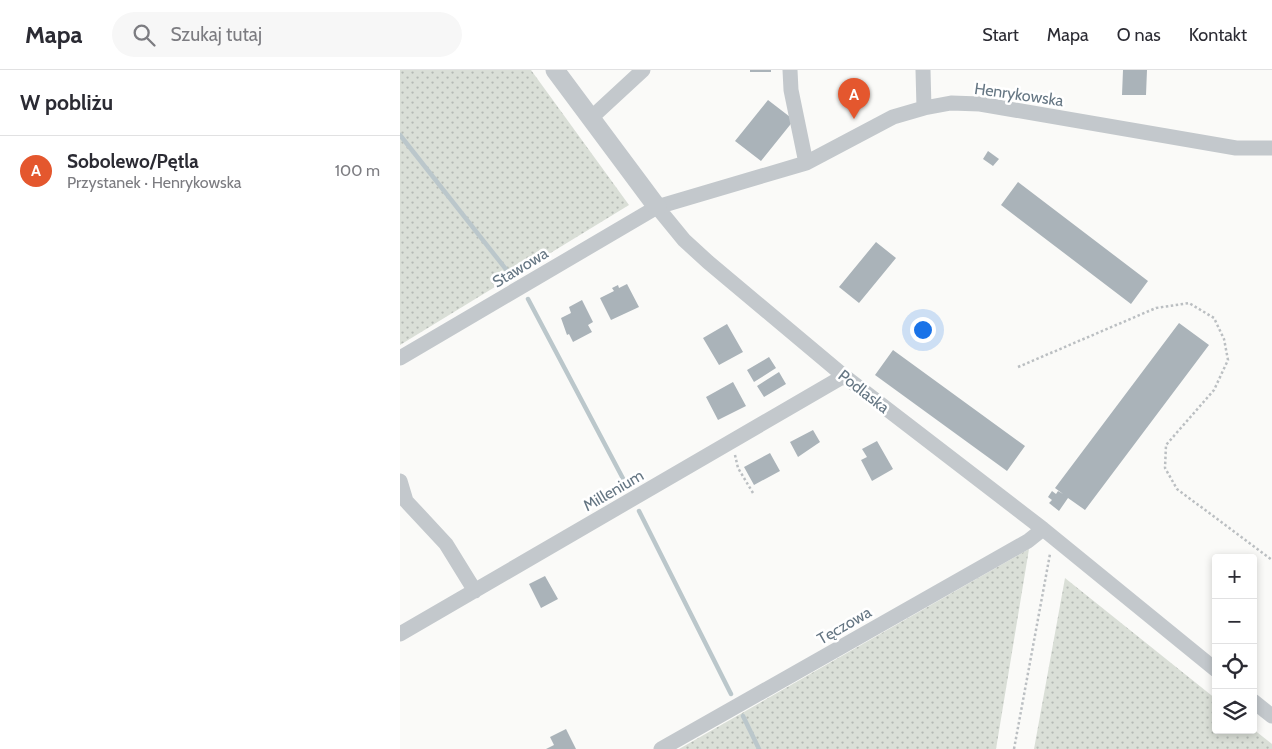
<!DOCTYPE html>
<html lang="pl">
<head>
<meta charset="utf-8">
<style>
  :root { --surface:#fff; --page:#f7f7f7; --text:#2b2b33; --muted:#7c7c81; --line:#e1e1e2; --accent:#e4572e }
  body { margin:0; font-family:Cabin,sans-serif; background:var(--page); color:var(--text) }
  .controls { position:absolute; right:15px; bottom:15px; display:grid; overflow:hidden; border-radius:5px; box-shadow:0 2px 8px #0003 }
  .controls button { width:45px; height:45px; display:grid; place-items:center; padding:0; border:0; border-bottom:1px solid var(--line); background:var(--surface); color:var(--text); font:25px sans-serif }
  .you { position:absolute; left:522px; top:259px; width:18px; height:18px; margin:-12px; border:4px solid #fff; border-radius:50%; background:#1a73e8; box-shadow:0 0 0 8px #1a73e833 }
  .badge { display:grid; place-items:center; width:32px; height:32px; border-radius:50%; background:var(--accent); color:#fff; font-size:16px; font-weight:700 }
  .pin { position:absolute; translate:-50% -41px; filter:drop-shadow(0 1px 2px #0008) }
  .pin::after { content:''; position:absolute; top:26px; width:18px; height:15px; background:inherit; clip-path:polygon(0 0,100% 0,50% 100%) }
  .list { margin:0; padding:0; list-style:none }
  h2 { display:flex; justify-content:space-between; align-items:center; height:65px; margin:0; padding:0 20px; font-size:21px }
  h2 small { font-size:16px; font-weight:400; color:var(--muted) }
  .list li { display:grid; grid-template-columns:32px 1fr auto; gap:15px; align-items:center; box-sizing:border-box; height:70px; padding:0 20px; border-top:1px solid var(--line) }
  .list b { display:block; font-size:19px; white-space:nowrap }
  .list p { margin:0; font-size:16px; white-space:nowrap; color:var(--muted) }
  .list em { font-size:16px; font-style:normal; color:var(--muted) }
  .icon { flex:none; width:28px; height:28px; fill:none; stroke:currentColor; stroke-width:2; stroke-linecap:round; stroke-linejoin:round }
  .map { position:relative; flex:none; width:872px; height:679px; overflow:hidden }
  header { display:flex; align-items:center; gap:30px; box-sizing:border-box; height:70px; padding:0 25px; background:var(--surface); border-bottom:1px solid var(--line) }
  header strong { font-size:24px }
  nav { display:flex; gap:28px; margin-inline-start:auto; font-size:18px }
  .search { width:350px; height:45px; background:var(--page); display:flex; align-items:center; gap:12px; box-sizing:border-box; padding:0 18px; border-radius:28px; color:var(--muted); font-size:19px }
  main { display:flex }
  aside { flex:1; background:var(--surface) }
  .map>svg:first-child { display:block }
  .grass { fill:url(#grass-dots) }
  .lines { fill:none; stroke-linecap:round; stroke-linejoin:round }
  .stream { stroke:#bbc7cb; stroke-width:4.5 }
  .building { fill:#aab3b9 }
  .path { stroke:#bbbfc2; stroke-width:2.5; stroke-dasharray:2.5 2.5; stroke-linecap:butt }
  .minor { stroke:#c3c8cc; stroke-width:15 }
  .tertiary { stroke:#c3c8cc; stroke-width:19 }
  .labels { text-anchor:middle; stroke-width:5; stroke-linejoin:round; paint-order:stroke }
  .street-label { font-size:16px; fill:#657683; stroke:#fff }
</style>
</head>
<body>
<header>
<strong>Mapa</strong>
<div class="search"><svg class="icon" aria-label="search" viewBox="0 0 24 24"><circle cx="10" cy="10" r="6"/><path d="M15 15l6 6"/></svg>Szukaj tutaj</div>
<nav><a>Start</a><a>Mapa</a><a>O nas</a><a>Kontakt</a></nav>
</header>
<main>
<aside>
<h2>W pobliżu<small></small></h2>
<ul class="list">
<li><span class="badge">A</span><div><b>Sobolewo/Pętla</b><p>Przystanek · Henrykowska</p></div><em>100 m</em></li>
</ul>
</aside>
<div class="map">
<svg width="872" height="679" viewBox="0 0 872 679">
  <defs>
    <pattern id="grass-dots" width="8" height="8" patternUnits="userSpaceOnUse" patternTransform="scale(1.25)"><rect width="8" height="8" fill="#dadfd7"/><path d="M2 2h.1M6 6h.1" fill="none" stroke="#b4b9b4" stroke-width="1.8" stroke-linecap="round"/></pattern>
  </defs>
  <rect width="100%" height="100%" fill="#fafaf8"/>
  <!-- grass -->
  <path class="grass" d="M0,0H131L229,135L0,275Z
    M629,479L596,679H279Z
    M665,508L816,629V660L853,659L872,674V679H634Z"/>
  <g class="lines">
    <!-- stream -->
    <path class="stream" d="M0,65L112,207
      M128,229L228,418
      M239,441L331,624
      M343,646L359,679"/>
  </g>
  <!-- building -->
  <path class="building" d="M350,0H371V2H350Z
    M723,0H747L746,25H722Z
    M368,30L394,50L361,91L335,71Z
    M588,81L599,89L593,96L583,89Z
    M618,112L748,211L731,234L601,135Z
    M476,172L496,188L459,233L439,217Z
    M227,214L239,237L211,250L200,228L214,221L212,218L218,215L219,218Z
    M182,230L193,252L188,255L192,262L173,272L169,264L167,265L161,248L171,243L169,237Z
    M779,253L809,275L685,440L668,428L659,441L649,433L652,430L648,427L652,421L656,424L658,421L663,424L655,418Z
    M327,254L343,282L319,295L303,268Z
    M493,280L625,376L607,401L475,305Z
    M369,287L376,298L354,312L347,300Z
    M379,302L386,314L364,327L357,316Z
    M333,312L346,336L318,350L306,327Z
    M413,360L420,372L398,387L390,372Z
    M477,371L493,399L472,411L461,390L467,387L462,379Z
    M370,383L380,401L354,415L344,397Z
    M145,506L158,529L141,538L129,514Z
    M166,659L176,679H146L154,675L150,667Z"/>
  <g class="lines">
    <!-- path -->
    <path class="path" d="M618,297L756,238L789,233L814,248L824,269L828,290L814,320L766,375L765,398L777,419L872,490
      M335,385L338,398L353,423
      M614,679L650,484"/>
    <!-- minor -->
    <path class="minor" d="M390,0L391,20L406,93
      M523,0L524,38
      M191,48L243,0
      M257,137L284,170L308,192L444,306L643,459L816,600
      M0,288L257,137L406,93L493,47L524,38L551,33L580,34L836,78H872
      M0,411L6,431L46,474L75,521
      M0,564L444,306
      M853,631L872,646
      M261,679L628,471L643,459"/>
    <!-- tertiary -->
    <path class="tertiary" d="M155,0L257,137"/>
  </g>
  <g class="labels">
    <!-- street labels -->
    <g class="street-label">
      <text transform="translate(619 24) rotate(8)" y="6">Henrykowska</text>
      <text transform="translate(120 197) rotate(-31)" y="6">Stawowa</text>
      <text transform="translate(464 321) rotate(38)" y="6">Podlaska</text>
      <text transform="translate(213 420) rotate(-30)" y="6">Millenium</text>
      <text transform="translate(444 555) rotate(-30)" y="6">Tęczowa</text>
    </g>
  </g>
</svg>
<div class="controls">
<button>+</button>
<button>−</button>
<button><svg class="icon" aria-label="locate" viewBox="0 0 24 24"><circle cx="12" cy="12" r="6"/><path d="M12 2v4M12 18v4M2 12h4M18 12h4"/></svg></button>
<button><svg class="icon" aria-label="layers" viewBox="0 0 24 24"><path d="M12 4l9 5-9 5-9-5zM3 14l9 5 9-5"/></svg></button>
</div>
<div class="you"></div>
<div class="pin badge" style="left:454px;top:49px">A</div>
</div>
</main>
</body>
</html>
